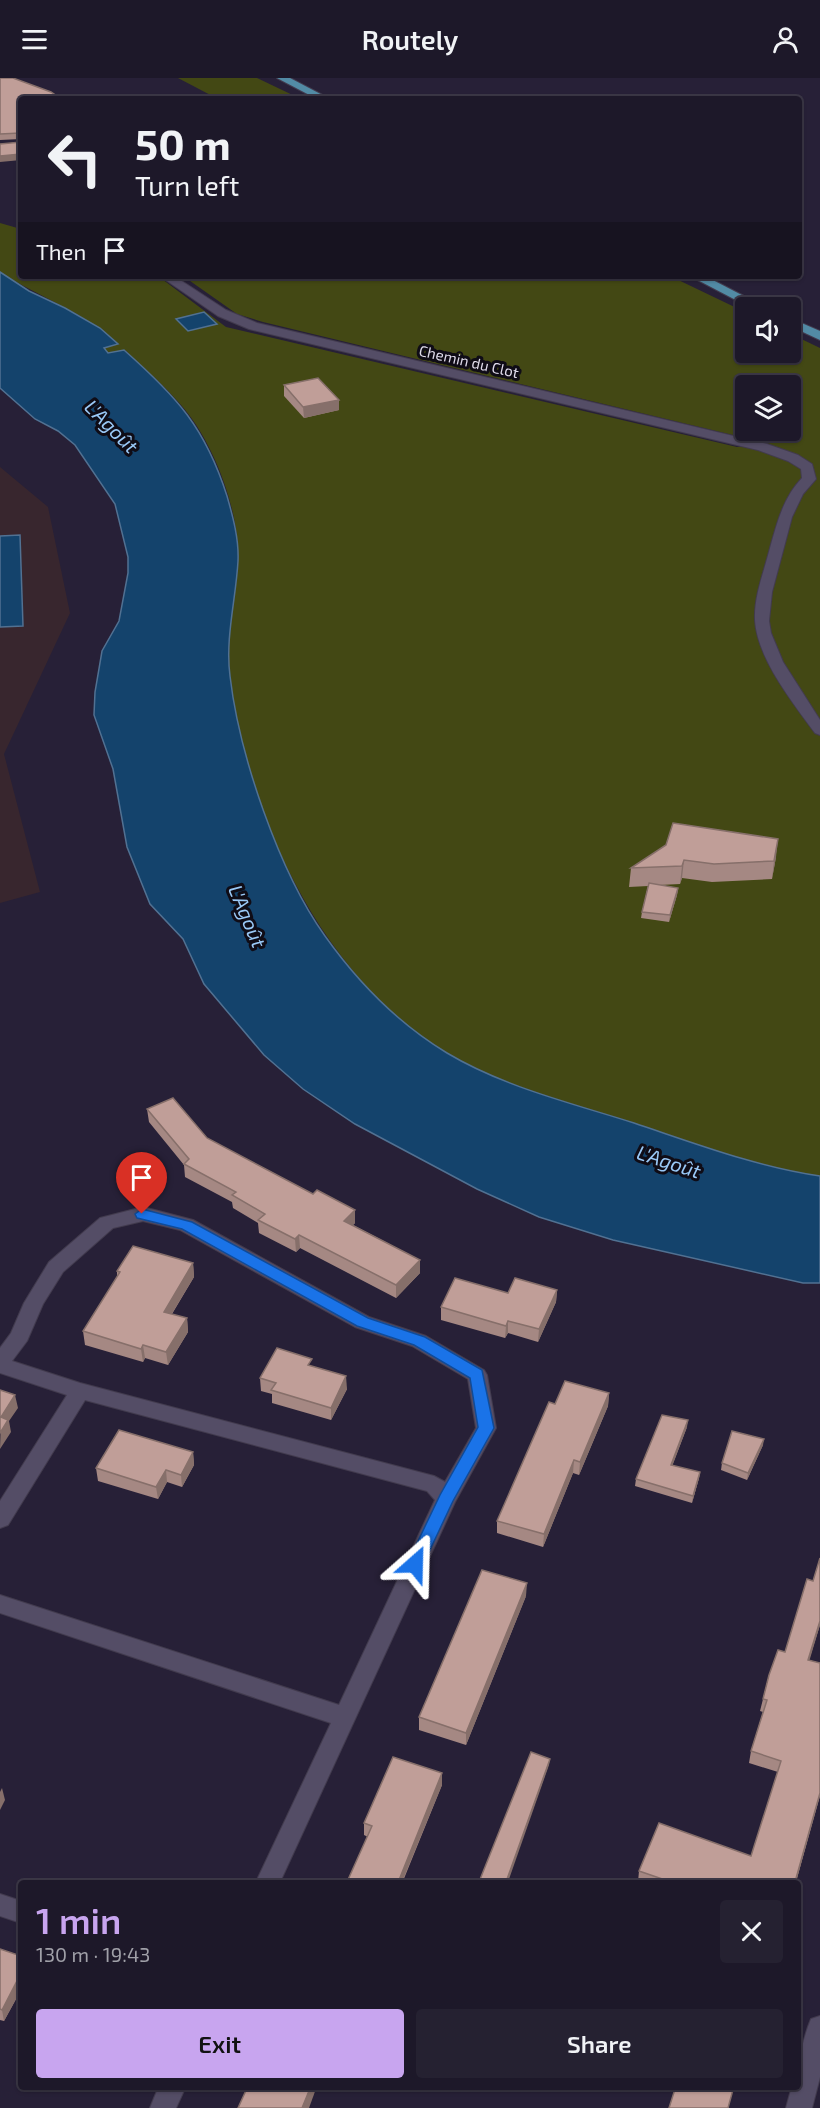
<!DOCTYPE html>
<meta charset="utf-8">
<style>
:root{--surface:#1d1829;--page:#252131;--text:#f1f3f6;--muted:#a0a0a8;--line:#3b3746;--accent:#c8a5ef}
body{margin:0;font-family:"Exo 2",sans-serif;background:var(--page);color:var(--text);height:100vh;display:flex;flex-direction:column;font-size:22px;white-space:nowrap}
*{box-sizing:border-box;margin:0}
p{font-size:20px;color:var(--muted)}
.icon{flex:none;width:33px;height:33px;fill:none;stroke:currentColor;stroke-width:2;stroke-linecap:round;stroke-linejoin:round}
.map{position:relative;flex:1;overflow:hidden}
.panel{position:absolute;left:18px;top:1802px;width:783px;height:210px;display:flex;flex-direction:column;background:var(--surface);border-radius:6px;box-shadow:0 2px 4px #0004,0 0 0 2px var(--line)}
.panel>*{flex:none}
.hud{position:absolute;left:18px;top:18px;width:784px;height:183px;border-radius:6px;box-shadow:0 2px 4px #0004,0 0 0 2px var(--line);background:#1d1829;color:var(--text);overflow:hidden}
.tools{position:absolute;left:735px;top:219px;display:grid;gap:12px}
.tools a{display:grid;place-items:center;width:66px;height:66px;border-radius:6px;background:var(--surface);box-shadow:0 2px 4px #0004,0 0 0 2px var(--line);font-size:30px}
.pin{position:absolute;display:grid;place-items:center;width:51px;height:51px;color:#fff;margin:-62px -26px;border-radius:50% 50% 50% 0;rotate:-45deg;box-shadow:0 0 6px #0007}
.pin .icon{rotate:45deg}
.me{position:absolute;width:66px;margin:-33px;rotate:25deg;stroke-linejoin:round;filter:drop-shadow(0 0 4px #0008)}
.turn{display:flex;align-items:center;gap:21px;height:126px;padding:0 18px;font-size:27px}
.turn .icon{width:78px;height:78px;stroke-width:2.5}
.turn b{display:block;font-size:42px;line-height:51px}
.then{display:flex;align-items:center;height:57px;padding:0 18px;background:#0003;gap:12px;font-size:22px}
.round{display:grid;place-items:center;flex:none;width:63px;height:63px;border-radius:6px;background:var(--page)}
.summary{display:flex;align-items:center;justify-content:space-between;height:102px;padding:0 18px}
h1{font-size:36px;font-weight:600;line-height:45px;color:var(--accent)}
.primary-button{display:flex;gap:12px;margin-top:auto;padding:12px 18px}
.primary-button a{flex:1;height:69px;border-radius:6px;background:var(--accent);color:#111;font-size:24px;font-weight:600;line-height:69px;text-align:center}
.primary-button a+a{background:var(--page);color:var(--text)}
header{display:flex;justify-content:space-between;align-items:center;height:78px;padding:0 18px;background:var(--surface);font-size:27px;font-weight:600}
.map>svg:first-child{display:block}
.industrial{fill:#38262e}
.green{fill:#434814;fill-rule:evenodd}
.water{fill:#14436c;stroke:#517192;stroke-width:1.5}
.lines{fill:none;stroke-linecap:round;stroke-linejoin:round}
.street-casing{stroke:#423b4e;stroke-width:2}
.primary-casing{stroke:#423b4e;stroke-width:2}
.street{fill:#544d66;fill-rule:evenodd}
.primary{fill:#528ba5;fill-rule:evenodd}
.wall{fill:#a58883}
.shaded-wall{fill:#866f6a}
.building{fill:#c09e98;stroke:#866f6a;stroke-width:1.5}
.route{fill:#1a73e8;stroke:#114b97;stroke-width:1.5}
.labels{text-anchor:middle;dominant-baseline:central;stroke-width:6;stroke-linejoin:round;paint-order:stroke}
.far-street-label{font-size:15px;fill:#dfdbea;stroke:#0f0c16}
.water-label{font-size:20px;font-style:italic;fill:#9ac9f7;stroke:#0f0c16}
</style>
<header><svg class="icon" aria-label="menu" viewBox="0 0 24 24"><path d="M4 6h16M4 12h16M4 18h16"/></svg>Routely<svg class="icon" aria-label="person" viewBox="0 0 24 24"><circle cx="12" cy="8" r="4"/><path d="M4 21q1-7 8-7t8 7"/></svg></header>
<div class="map">
<svg width="820" height="2030" viewBox="0 0 820 2030">
<rect width="100%" height="100%" fill="#272037"/>
<path class="industrial" d="M0,389L48,429L70,535L4,676L40,814L0,825Z"/>
<g class="green">
<path d="M178,0H257L301,21H218Z"/>
<path d="M0,145L21,151V198H158L226,249L737,369L770,366L263,244L237,236L183,198H670L745,234L746,274H790L791,256L820,270V1098C757,1089 694,1065 634,1045C571,1025 504,1009 447,975C322,900 247,738 230,598C225,560 236,522 238,483C240,434 214,364 181,327C164,307 143,290 125,272L108,275L103,270L118,266C83,233 40,220 0,194ZM746,308H790V352H746Z"/>
</g>
<g class="water">
<path d="M0,194L29,213L65,230L100,250L118,266L104,270L108,275L124,272C177,319 205,349 227,418C233,439 239,461 238,483C236,521 225,560 230,598C239,676 279,794 325,858C357,903 399,946 447,975C504,1009 571,1025 634,1045C694,1065 757,1089 820,1098V1205H803L613,1162L539,1139L477,1111L355,1046L303,1011L264,977L204,906L183,861L150,826L127,769L113,691L94,637L95,614L102,573L119,543L128,495V479L115,426L75,367L58,353L35,341L0,310Z"/>
<path d="M204,234L217,246L188,253L176,241Z"/>
<path d="M20,457L23,548L0,549V458Z"/>
</g>
<g class="lines">
<defs>
<g id="street">
<path d="M160,198H174L226,232L257,245L767,366L798,377L812,386L816,401L803,416L792,439L772,514L769,543L771,555L783,584L820,642V657L815,655C793,625 757,580 755,542C754,518 764,494 770,470C777,445 783,420 802,400L801,391L788,383L758,372L249,251L218,238Z"/>
<path d="M143,1129L193,1142L369,1239L426,1258L484,1292L487,1297L496,1350L455,1424L280,1804H256L331,1645L0,1535V1517L339,1627L435,1422L427,1413L85,1322L8,1447L0,1450V1423L67,1317L0,1295V1270L11,1255L24,1225L49,1184L100,1140ZM143,1143L180,1152L355,1249L412,1268L468,1301L476,1350L445,1404L434,1398L80,1305L12,1283L27,1263L43,1226L63,1194L113,1150Z"/>
<path d="M0,1816L21,1823V1845L0,1838Z"/>
<path d="M820,1938V1999L812,2030H786L792,2008H798C798,1985 802,1963 811,1941Z"/>
<path d="M159,2008H186L176,2030H150Z"/>
</g>
<g id="primary">
<path d="M277,0H290L330,21H317Z"/>
<path d="M690,198H705L767,230H751Z"/>
<path d="M790,240L820,253V262L790,248Z"/>
</g>
</defs>
<use href="#street" class="street-casing"/>
<use href="#primary" class="primary-casing"/>
<use href="#street" class="street"/>
<use href="#primary" class="primary"/>
</g>
<g class="wall">
<path d="M0,0L21,21V61L0,62Z"/>
<path d="M284,307L339,322V332L304,340L284,318Z"/>
<path d="M666,767L776,779L772,801L712,804L682,800L680,806L660,807L678,810L677,817L669,844L641,840L642,834L648,808L629,809L631,790Z"/>
<path d="M147,1031L207,1060L313,1116L355,1132V1145L353,1147L420,1182V1195L396,1220L300,1170L296,1174L259,1155L258,1145L233,1130L232,1124L185,1099L184,1087L149,1044Z"/>
<path d="M193,1185L194,1199L172,1236L187,1240L188,1254L168,1287L145,1280L143,1284L85,1267L83,1253L117,1199V1193Z"/>
<path d="M557,1212L556,1224L538,1264L508,1255L505,1260L441,1242V1229L508,1215Z"/>
<path d="M260,1300L347,1311L331,1342L272,1325V1316L261,1313Z"/>
<path d="M609,1315L608,1328L579,1397L573,1395L543,1469L497,1455V1443L555,1326Z"/>
<path d="M687,1349L672,1388L700,1394L699,1400L692,1425L635,1408L636,1401Z"/>
<path d="M763,1367L747,1402L721,1392L722,1385Z"/>
<path d="M193,1374L194,1387L182,1409L167,1404L158,1421L98,1403L96,1390Z"/>
<path d="M820,1480V1547L809,1582L820,1585V1718L796,1804H638L639,1793L751,1778L778,1694L749,1685L751,1673L763,1634L760,1633L763,1621L785,1574L813,1503Z"/>
<path d="M526,1518L466,1667L419,1652V1639Z"/>
<path d="M393,1679L442,1695V1707L403,1803L404,1804H347L368,1759L364,1757V1745Z"/>
<path d="M0,1871L21,1878V1912L4,1943L0,1942Z"/>
</g>
<g class="shaded-wall">
<path d="M21,76V82L0,84V78Z"/>
<path d="M339,322V332L304,340L303,329Z"/>
<path d="M778,761L776,779L772,801L774,783Z"/>
<path d="M684,782L682,800L680,806L682,788Z"/>
<path d="M678,810L677,817L669,844L670,837Z"/>
<path d="M355,1132V1145L344,1156V1143Z"/>
<path d="M299,1157L300,1170L296,1174L295,1161Z"/>
<path d="M420,1182V1195L396,1220V1207Z"/>
<path d="M193,1185L194,1199L165,1247L164,1234Z"/>
<path d="M557,1212L556,1224L538,1264L539,1251Z"/>
<path d="M187,1240L188,1254L168,1287L166,1274Z"/>
<path d="M508,1243V1255L505,1260L506,1248Z"/>
<path d="M143,1267L145,1280L143,1284L141,1271Z"/>
<path d="M346,1298L347,1311L331,1342V1330Z"/>
<path d="M609,1315L608,1328L579,1397L580,1384Z"/>
<path d="M15,1317L18,1330L9,1343L11,1354L0,1371L1,1339Z"/>
<path d="M688,1342L687,1349L670,1394L671,1387Z"/>
<path d="M764,1361L763,1367L747,1402L748,1395Z"/>
<path d="M193,1374L194,1387L182,1409L181,1397Z"/>
<path d="M574,1382L573,1395L543,1469L544,1456Z"/>
<path d="M166,1392L167,1404L158,1421L156,1409Z"/>
<path d="M700,1394L699,1400L692,1425L693,1418Z"/>
<path d="M527,1505L526,1518L466,1667V1655Z"/>
<path d="M820,1543V1547L806,1594L808,1582Z"/>
<path d="M550,1681L549,1687L508,1804H506Z"/>
<path d="M442,1695V1707L402,1804L399,1802Z"/>
<path d="M2,1710L5,1722L0,1732V1714Z"/>
<path d="M820,1715L796,1804H795Z"/>
<path d="M21,1895V1912L4,1943L2,1932Z"/>
<path d="M311,2008H317L309,2030H302Z"/>
</g>
<g class="building">
<path d="M0,0H13L51,14L61,21H21V57L20,55L0,56Z"/>
<path d="M21,64V76L0,78V66Z"/>
<path d="M318,300L339,322L303,329L284,307Z"/>
<path d="M673,745L778,761L774,783L714,786L684,782L682,788L631,790L666,767Z"/>
<path d="M649,805L678,810L670,837L642,834Z"/>
<path d="M173,1020L207,1060L313,1116L317,1112L355,1132L344,1143L420,1182L396,1207L299,1157L295,1161L258,1142L265,1136L232,1117L236,1114L184,1086L189,1081L147,1031Z"/>
<path d="M133,1168L193,1185L164,1234L187,1240L166,1274L143,1267L141,1271L83,1253L120,1194L117,1193Z"/>
<path d="M455,1200L508,1215L515,1200L557,1212L539,1251L508,1243L506,1248L441,1229Z"/>
<path d="M277,1270L312,1281L308,1287L346,1298L331,1330L271,1312L276,1305L260,1300Z"/>
<path d="M565,1303L609,1315L580,1384L574,1382L544,1456L497,1443L549,1324L555,1326Z"/>
<path d="M0,1312L15,1317L1,1339L8,1342L0,1355Z"/>
<path d="M662,1337L688,1342L671,1387L700,1394L693,1418L636,1401Z"/>
<path d="M119,1352L193,1374L181,1397L166,1392L156,1409L96,1390Z"/>
<path d="M732,1353L764,1361L748,1395L722,1385Z"/>
<path d="M820,1480V1543L808,1582L820,1585V1715L795,1804H671L639,1793L659,1745L751,1778L781,1683L751,1673L767,1622L763,1621L769,1597L778,1572L785,1574L807,1501L813,1503Z"/>
<path d="M482,1492L527,1505L466,1655L419,1639Z"/>
<path d="M531,1674L550,1681L506,1804H479Z"/>
<path d="M393,1679L442,1695L399,1802L404,1804H347L372,1748L364,1745Z"/>
<path d="M0,1871L21,1878V1895L2,1932L0,1931Z"/>
<path d="M248,2008H311L302,2030H238Z"/>
<path d="M676,2008H734L728,2030H669Z"/>
</g>
<path class="route" d="M142,1131L192,1144L368,1240L425,1259L482,1292L494,1350L453,1423L421,1491L415,1493L409,1491L407,1486L440,1417L478,1349L470,1300L414,1267L357,1248L182,1151L137,1140L135,1136Z"/>
<g class="labels">
<g class="far-street-label">
<text transform="translate(469 283) rotate(13)">Chemin du Clot</text>
</g>
<g class="water-label">
<text transform="translate(112 348) rotate(45)">L'Agoût</text>
<text transform="translate(248 838) rotate(67)">L'Agoût</text>
<text transform="translate(669 1083) rotate(18)">L'Agoût</text>
</g>
</g>
</svg>
<div class="tools">
<a><svg class="icon" aria-label="sound" viewBox="0 0 24 24"><path d="M4 9h4l5-4v14l-5-4H4zM17 9q2 3 0 6"/></svg></a>
<a><svg class="icon" aria-label="layers" viewBox="0 0 24 24"><path d="M12 4l9 5-9 5-9-5zM3 14l9 5 9-5"/></svg></a>
</div>
<div class="pin" style="left:142px;top:1136px;background:#d93025"><svg class="icon" aria-label="arrive" viewBox="0 0 24 24"><path d="M6 21V4h12l-3 4 3 4H6"/></svg></div>
<svg class="me" style="left:415px;top:1486px" viewBox="-20 -20 40 40"><path d="M0-17L14 15 0 8-14 15z" fill="#1a73e8" stroke="#fff" stroke-width="4"/></svg>
<div class="hud">
<div class="turn"><svg class="icon" aria-label="left" viewBox="0 0 24 24"><path d="M17 20v-9H6M10 6l-5 5 5 5"/></svg><div><b>50 m</b>Turn left</div></div>
<div class="then">Then<svg class="icon" aria-label="arrive" viewBox="0 0 24 24"><path d="M6 21V4h12l-3 4 3 4H6"/></svg></div>
</div>
<section class="panel">
<div class="summary"><div><h1>1 min</h1><p>130 m · 19:43</p></div><a class="round"><svg class="icon" aria-label="close" viewBox="0 0 24 24"><path d="M6 6l12 12M18 6L6 18"/></svg></a></div>
<div class="primary-button"><a>Exit</a><a>Share</a></div>
</section>
</div>
